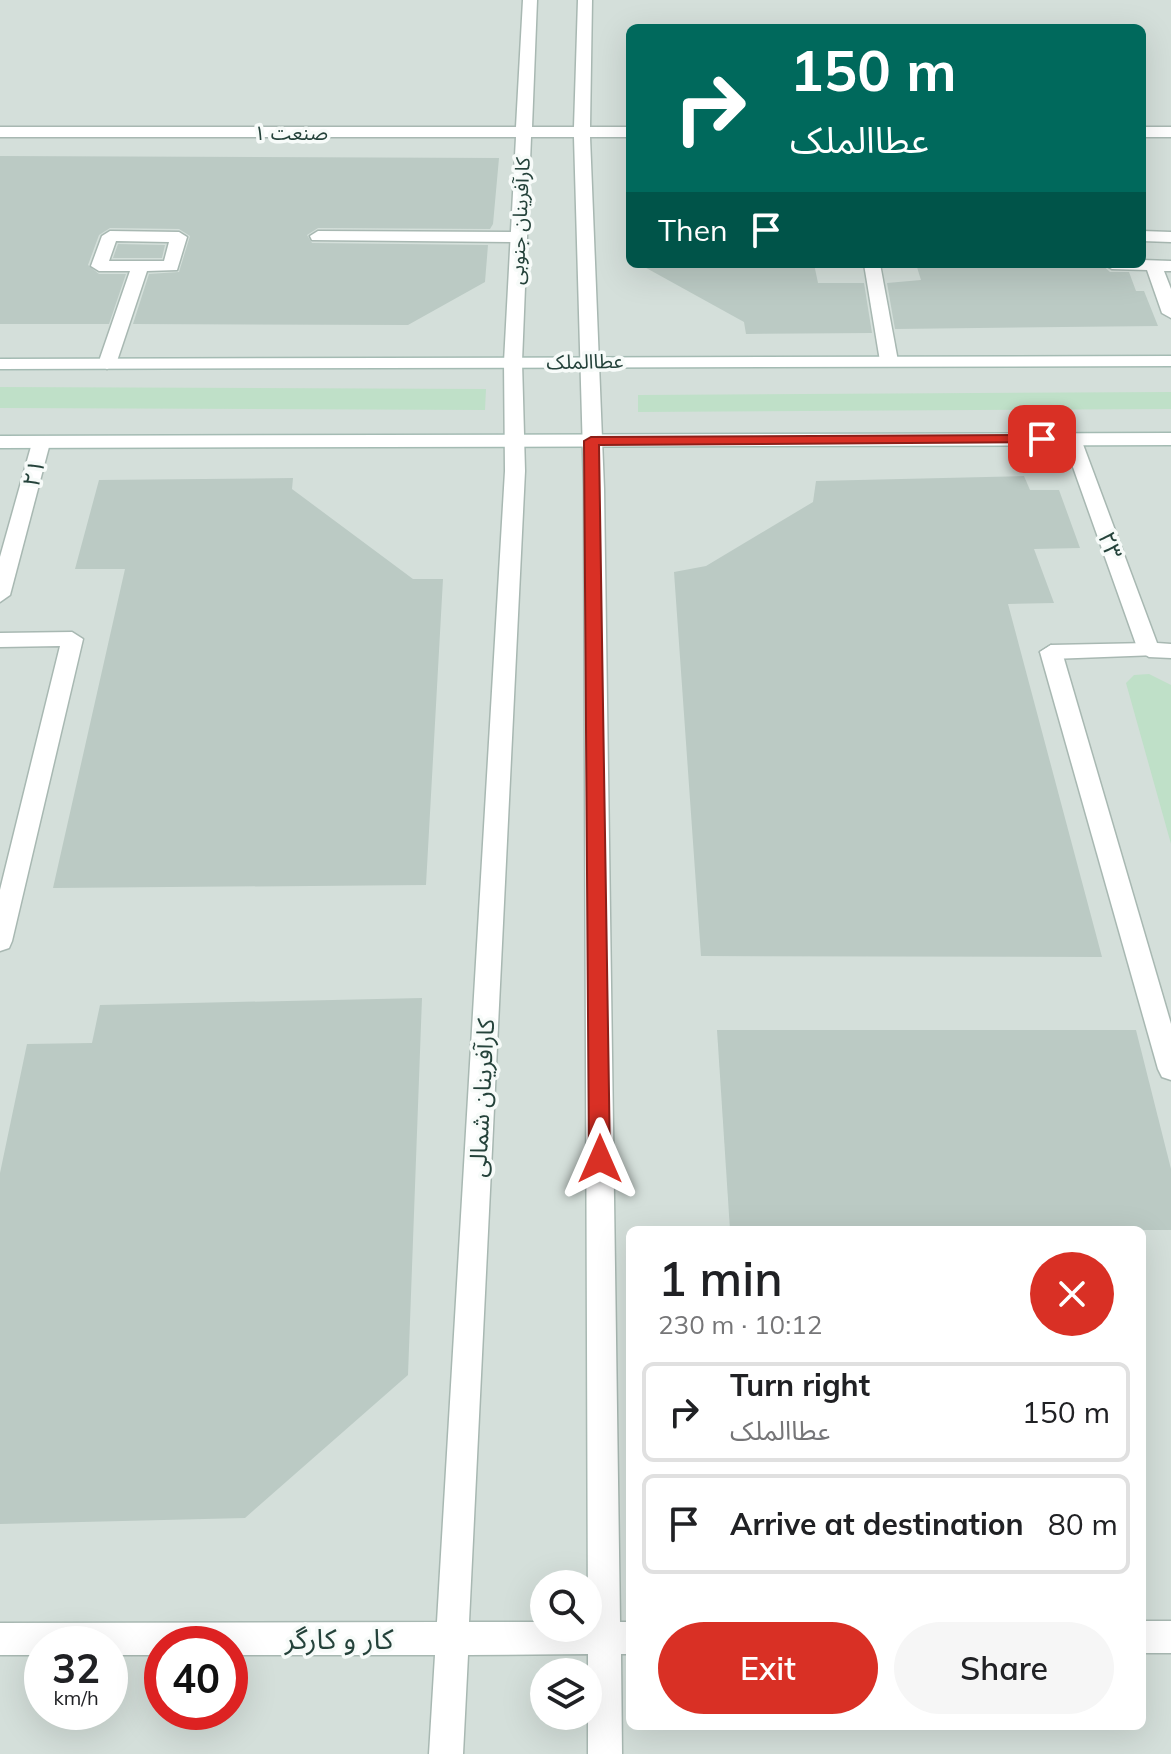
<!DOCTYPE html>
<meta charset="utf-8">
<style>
:root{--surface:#fff;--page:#f6f6f6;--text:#202124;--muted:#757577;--line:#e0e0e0;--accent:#d93025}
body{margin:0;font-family:Mulish,"Noto Sans Arabic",sans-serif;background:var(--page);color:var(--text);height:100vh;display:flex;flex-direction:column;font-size:30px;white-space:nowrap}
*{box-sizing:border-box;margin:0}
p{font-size:26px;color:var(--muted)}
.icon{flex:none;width:44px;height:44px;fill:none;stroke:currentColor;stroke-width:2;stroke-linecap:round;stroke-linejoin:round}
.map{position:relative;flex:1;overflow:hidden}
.sheet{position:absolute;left:626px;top:1226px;width:520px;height:504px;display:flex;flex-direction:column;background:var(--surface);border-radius:12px;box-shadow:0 8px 32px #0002}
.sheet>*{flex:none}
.hud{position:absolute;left:626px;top:24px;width:520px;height:244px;border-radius:12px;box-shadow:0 8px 32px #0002;background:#00695c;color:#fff;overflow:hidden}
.controls{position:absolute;left:530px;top:1570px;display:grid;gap:16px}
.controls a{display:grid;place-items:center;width:72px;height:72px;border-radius:50%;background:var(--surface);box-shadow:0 8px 32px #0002;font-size:40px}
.speed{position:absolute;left:24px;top:1626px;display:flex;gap:16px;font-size:40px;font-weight:700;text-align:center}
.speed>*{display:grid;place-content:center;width:104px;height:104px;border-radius:50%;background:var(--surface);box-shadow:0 8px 32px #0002;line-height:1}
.speed small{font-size:20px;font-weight:400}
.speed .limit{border:12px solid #d22;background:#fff;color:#111}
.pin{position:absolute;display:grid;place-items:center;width:68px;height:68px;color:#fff;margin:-34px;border-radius:16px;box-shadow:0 4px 12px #0006}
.me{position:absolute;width:88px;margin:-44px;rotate:0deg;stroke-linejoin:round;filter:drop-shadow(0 0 6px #0008)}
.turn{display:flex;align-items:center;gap:28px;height:168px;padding:0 32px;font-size:36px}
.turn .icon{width:104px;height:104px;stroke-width:2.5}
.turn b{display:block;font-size:56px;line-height:68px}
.then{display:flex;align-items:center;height:76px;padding:0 32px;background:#0003;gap:16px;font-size:30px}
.round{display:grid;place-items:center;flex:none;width:84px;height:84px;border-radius:42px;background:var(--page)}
.head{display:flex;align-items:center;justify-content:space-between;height:136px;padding:0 32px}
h1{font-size:48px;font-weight:600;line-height:60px}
.primary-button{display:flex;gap:16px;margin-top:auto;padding:16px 32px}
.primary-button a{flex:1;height:92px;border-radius:48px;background:var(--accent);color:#fff;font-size:32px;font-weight:600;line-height:92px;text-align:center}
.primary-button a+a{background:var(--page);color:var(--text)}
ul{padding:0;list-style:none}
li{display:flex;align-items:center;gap:24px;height:100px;margin:0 16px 12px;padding:0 16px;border:4px solid var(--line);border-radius:12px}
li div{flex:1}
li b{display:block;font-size:30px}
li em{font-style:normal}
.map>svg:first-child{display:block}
.built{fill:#d4dfda;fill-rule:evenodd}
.green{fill:#bfe0c8}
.building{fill:#bbcac4}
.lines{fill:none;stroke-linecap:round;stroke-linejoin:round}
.service-casing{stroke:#a8b8b2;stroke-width:3}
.minor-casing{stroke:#a8b8b2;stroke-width:3}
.tertiary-casing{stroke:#a8b8b2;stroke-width:3}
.secondary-casing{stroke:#a4bbb3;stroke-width:3}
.service{fill:#fff;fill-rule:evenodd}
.minor{fill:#fff;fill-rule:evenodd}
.tertiary{fill:#fff;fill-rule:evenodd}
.secondary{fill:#fff;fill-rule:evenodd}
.route{fill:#d93025;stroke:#8d1f18;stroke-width:2}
.labels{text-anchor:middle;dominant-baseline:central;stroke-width:7;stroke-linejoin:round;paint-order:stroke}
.far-street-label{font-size:20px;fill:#24423a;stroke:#f7fbf9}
.street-label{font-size:24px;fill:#24423a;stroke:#f7fbf9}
.near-street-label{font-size:28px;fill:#24423a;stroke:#f7fbf9}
</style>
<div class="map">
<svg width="1171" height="1754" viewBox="0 0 1171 1754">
<rect width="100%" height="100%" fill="#e6efeb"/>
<path class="built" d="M0,0H1171V1754H0ZM630,28H1142V264H630ZM630,1230H1142V1726H630ZM544,1584H588V1628H544ZM42,1644H110V1712H42ZM162,1644H230V1712H162ZM544,1672H588V1716H544Z"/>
<g class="green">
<path d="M0,387L486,389L485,410L0,408Z"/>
<path d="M1171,392V409L638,412V395Z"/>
<path d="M1149,674L1171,685V844L1126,683L1134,675Z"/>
</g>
<g class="building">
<path d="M0,156L499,158L493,224L490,229L318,228L307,235L312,243L488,245L485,282L408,325L133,324L149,274L179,272L190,236L179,229L110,228L99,235L88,265L99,274H126L109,324H0Z"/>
<path d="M118,244L165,245L162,258H113Z"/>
<path d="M639,264H814L818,283H864L872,333L746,334L744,322Z"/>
<path d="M916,264H1101L1110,272H1129L1136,291H1144L1158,326L895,329L887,283L921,280Z"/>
<path d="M1024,476L1030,490H1059L1080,548L1034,549L1054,603L1008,604L1102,957L701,956L674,572L706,566L813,502L816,481Z"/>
<path d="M293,478L292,489L413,579H443L426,885L53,888L125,569H75L99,480Z"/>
<path d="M422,998L408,1375L245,1518L0,1524V1173L27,1044L92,1043L100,1005Z"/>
<path d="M717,1030H1136L1171,1169V1230H730Z"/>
</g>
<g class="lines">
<defs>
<g id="service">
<path d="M110,231L179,232L187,237L177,270L147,271L116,364L107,369L98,364L130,271H99L91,266L102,236ZM116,241L169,242L164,261H109Z"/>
<path d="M318,231L518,232L526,237L518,242L312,240L310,236Z"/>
<path d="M1142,231L1171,232V242L1142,241Z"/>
<path d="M1142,260L1171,261V271H1164L1171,289V318L1162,313L1147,270L1112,269L1104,264H1142Z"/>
<path d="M864,264H880L898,361L895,365L889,366L880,361Z"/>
<path d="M1072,433L1081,439L1157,643L1171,644V658L1149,657L1138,650L1063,439Z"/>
<path d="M41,437L50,443L10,595L0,602V557L32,443Z"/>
<path d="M72,632L83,639L12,941L9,948L0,951V890L60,646L0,647V633Z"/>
<path d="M1051,645L1062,652L1171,1024V1080L1162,1077L1158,1069L1040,652Z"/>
</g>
<path id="minor" d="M1149,643L1160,650L1157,655L1051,659L1040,652L1051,645Z"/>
<g id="tertiary">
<path d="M523,0H537L532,127H574L578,0H592L590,127H630V137H590L604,489L620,1622H630V1654H621L622,1754H588V1654L468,1655L463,1754H429L435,1655H230V1644H162V1655H110V1644H42V1655H0V1623L437,1622L505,471L504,362L516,137H0V127H516ZM531,137H574L584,489L588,1628H544V1622H469L525,471L522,362Z"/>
<rect x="1142" y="127" width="29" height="10"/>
<rect x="1142" y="1621" width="29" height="32"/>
</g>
<g id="secondary">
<path d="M1171,356V366L0,369V359Z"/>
<path d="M1171,433V445L0,448V436Z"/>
</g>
</defs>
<use href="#service" class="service-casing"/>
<use href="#minor" class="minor-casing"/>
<use href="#tertiary" class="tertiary-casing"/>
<use href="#secondary" class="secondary-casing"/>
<use href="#service" class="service"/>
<use href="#minor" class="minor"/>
<use href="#tertiary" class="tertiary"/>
<use href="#secondary" class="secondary"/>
</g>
<path class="route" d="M1042,435L1047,436V442L599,445L610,1159L607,1166H592L589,1159L584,441L591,437Z"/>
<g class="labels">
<g class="far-street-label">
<text x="291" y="132">صنعت ۱</text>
<text transform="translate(519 221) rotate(-87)">کارآفرینان جنوبی</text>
<text transform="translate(585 361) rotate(-1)">عطاالملک</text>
</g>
<g class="street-label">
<text transform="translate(33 473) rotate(-75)">۲۱</text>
<text transform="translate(1111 545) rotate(70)">۲۳</text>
<text transform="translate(481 1098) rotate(-87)">کارآفرینان شمالی</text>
</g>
<g class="near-street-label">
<text x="339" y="1638">کار و کارگر</text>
</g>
</g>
</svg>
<div class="controls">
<a><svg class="icon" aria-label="search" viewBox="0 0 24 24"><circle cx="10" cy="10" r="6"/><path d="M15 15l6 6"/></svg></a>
<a><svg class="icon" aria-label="layers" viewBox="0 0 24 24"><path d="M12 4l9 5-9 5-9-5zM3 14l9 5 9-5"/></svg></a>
</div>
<div class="speed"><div>32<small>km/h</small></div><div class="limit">40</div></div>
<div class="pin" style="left:1042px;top:439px;background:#d93025"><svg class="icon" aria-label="arrive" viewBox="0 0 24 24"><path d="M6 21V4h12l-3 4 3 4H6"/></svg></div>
<svg class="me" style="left:600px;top:1159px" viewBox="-20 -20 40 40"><path d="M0-17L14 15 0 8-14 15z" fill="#d93025" stroke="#fff" stroke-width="4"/></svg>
<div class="hud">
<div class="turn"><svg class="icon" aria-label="right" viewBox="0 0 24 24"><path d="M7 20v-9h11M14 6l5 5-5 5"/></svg><div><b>150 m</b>عطاالملک</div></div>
<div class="then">Then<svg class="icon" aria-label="arrive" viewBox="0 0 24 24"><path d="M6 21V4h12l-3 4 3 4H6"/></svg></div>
</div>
<section class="sheet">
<div class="head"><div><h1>1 min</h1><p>230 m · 10:12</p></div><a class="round" style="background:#d93025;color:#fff"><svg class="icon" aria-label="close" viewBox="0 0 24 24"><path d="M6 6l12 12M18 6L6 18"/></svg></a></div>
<ul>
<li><svg class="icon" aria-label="right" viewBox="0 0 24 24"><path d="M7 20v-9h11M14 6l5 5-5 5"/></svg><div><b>Turn right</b><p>عطاالملک</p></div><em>150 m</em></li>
<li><svg class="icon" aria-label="arrive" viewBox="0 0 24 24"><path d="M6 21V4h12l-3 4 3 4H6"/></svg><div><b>Arrive at destination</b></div><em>80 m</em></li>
</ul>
<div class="primary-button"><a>Exit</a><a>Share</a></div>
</section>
</div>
